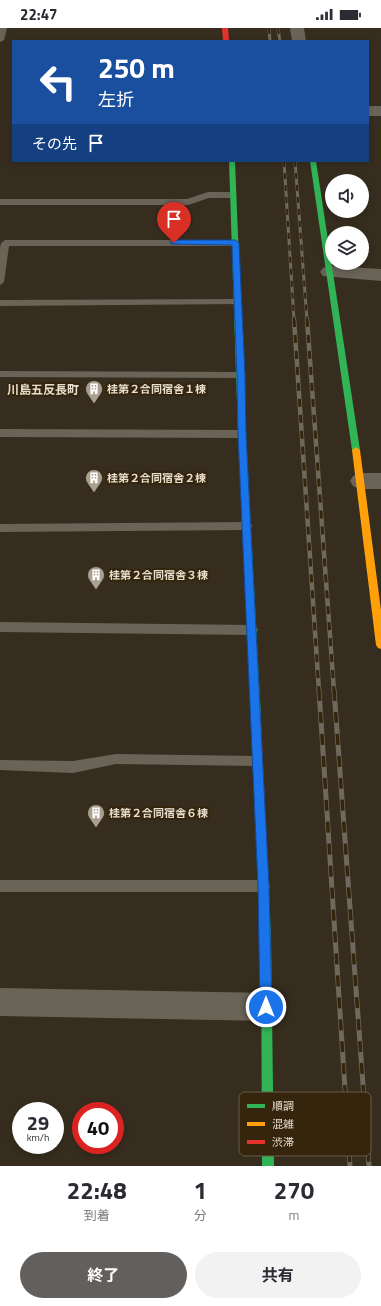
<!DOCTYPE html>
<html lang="ja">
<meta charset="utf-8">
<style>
:root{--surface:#fff;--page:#f2f2f3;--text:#2b2b33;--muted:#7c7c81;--accent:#635f5d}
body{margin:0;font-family:"Titillium Web","Noto Sans JP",sans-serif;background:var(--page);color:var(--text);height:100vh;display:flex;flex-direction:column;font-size:15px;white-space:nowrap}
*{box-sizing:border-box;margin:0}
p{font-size:13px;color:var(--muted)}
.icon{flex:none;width:22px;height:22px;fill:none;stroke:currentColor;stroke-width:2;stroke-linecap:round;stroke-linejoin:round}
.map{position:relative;height:1138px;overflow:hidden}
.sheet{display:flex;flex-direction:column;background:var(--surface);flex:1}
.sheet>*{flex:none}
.top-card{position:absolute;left:12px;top:12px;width:357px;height:122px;border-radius:0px;box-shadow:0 2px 6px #0003;background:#1a4fa0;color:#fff;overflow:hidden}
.fabs{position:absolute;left:325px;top:146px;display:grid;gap:8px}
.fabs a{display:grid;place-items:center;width:44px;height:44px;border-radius:50%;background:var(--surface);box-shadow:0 2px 6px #0003;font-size:20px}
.speed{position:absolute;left:12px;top:1074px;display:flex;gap:8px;font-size:20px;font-weight:700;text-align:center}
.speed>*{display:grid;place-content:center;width:52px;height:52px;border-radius:50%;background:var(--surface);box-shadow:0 2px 6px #0003;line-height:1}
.speed small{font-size:10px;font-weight:400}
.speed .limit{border:6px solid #d22;background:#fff;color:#111}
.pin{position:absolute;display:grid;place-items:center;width:34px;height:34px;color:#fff;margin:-41px -17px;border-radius:50% 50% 50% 0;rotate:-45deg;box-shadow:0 0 4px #0007}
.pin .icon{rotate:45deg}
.me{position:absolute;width:44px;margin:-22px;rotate:0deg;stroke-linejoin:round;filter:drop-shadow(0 0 3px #0008)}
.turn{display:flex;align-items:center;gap:14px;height:84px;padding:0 20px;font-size:18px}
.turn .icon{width:52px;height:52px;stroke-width:2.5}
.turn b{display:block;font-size:28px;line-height:34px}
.then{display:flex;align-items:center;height:38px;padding:0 20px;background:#0003;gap:8px;font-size:15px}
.eta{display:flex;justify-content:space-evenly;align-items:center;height:68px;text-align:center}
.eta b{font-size:24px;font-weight:700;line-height:28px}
.cta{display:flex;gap:8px;margin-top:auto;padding:8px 20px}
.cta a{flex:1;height:46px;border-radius:24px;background:var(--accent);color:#fff;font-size:16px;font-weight:700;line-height:46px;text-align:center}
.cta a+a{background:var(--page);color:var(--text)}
.status{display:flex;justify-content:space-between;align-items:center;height:28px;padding:0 20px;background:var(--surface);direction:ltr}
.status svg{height:11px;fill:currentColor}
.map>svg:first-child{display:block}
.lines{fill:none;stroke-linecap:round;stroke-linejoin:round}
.lane{fill:#6a6358;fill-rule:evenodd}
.street{fill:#6a6358;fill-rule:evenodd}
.fast{fill:#30b455;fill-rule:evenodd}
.slow{fill:#ff9f0a;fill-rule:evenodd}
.jam{fill:#e5322d;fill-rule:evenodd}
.rail-far2-casing{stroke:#6f685e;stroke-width:3}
.rail-far1-casing{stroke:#6f685e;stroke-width:4.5}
.rail-casing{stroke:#6f685e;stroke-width:5}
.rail-far2{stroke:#34250c;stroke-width:2;stroke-dasharray:6;stroke-linecap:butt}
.rail-far1{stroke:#34250c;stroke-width:3;stroke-dasharray:8;stroke-linecap:butt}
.rail{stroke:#34250c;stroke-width:3.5;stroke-dasharray:11;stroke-linecap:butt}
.route{fill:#1a73e8;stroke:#114b97}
.labels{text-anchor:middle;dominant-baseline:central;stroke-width:4;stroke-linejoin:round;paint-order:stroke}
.poi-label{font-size:11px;font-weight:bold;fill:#e6ddce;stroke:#34250c;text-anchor:start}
.neighbourhood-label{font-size:12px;font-weight:bold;fill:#e6ddce;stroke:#34250c}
.key{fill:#34250c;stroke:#695c46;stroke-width:1}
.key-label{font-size:11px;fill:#e6ddce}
</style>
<div class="status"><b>22:47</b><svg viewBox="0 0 49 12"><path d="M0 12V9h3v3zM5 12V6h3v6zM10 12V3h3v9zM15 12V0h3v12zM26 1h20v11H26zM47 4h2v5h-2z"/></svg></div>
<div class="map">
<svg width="381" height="1138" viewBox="0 0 381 1138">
<rect width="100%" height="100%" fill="#362d1f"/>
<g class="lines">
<g class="lane">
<path d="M0,0H7L4,12L0,14Z"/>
<path d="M208,164H233L237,167L233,170H209L188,177H0V171H187Z"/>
<path d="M5,212H235L239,215L235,218H9L4,254L0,257V220L1,215Z"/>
<path d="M237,271L241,274L240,276L0,278V272Z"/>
<path d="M0,343L241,344L246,347L241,350L0,349Z"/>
<path d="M0,401L242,402L245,403L247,406L245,409L242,410L0,409Z"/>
<path d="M247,494L251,495L252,498L251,501L247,502L0,504V496Z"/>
<path d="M0,594L252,597L256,599L258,602L256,605L252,607L0,604Z"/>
<path d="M116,726L257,728L261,729L263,733L261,737L257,738L116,736L73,745L0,742V732L73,733Z"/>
<path d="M0,852H264L269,854L270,858L269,862L264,864H0Z"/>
</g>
<g class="street">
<path d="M290,0H304L306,13H292Z"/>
<rect x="368" y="78" width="13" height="10"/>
<path d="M329,238L381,241V253L323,248L320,244L323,240Z"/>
<path d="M360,445H381V461H360L353,458L350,453L353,448Z"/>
<path d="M0,960L266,965L276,969L280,979L276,989L266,993L0,988Z"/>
</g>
<g class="fast">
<path d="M229,133H235L246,406L261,689L259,692L256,693L253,692L251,689L238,406Z"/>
<path d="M310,133H316L360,422L356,425L352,422Z"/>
<path d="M264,864L268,865L269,869L271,906L274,1138H262L261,906L259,869L260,865Z"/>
</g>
<path class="slow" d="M356,419L360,422L381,582V621L378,620L376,617L352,422Z"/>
<g class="jam">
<path d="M222,0H228L229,13H223Z"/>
<path d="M256,685L259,686L261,689L269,869L268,873L264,874L260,873L259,869L251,689L253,686Z"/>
</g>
<defs>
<g id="rail-far2">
<path d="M269,0L270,13"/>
<path d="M278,0L280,13"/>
<path d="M284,133L294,292"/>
<path d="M295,133L307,292"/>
</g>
<g id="rail-far1">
<path d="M294,291L319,663"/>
<path d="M307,291L334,663"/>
</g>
<g id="rail">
<path d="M319,662L350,1138"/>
<path d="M334,662L369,1138"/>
</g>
</defs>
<use href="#rail-far2" class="rail-far2-casing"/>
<use href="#rail-far1" class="rail-far1-casing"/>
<use href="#rail" class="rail-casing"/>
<use href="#rail-far2" class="rail-far2"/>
<use href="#rail-far1" class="rail-far1"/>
<use href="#rail" class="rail"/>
</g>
<path class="route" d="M174,212H235L239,215L245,348L246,406L269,858L272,979L270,983L266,985L262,983L260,979L258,858L238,406L237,348L232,217L171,216L170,215Z"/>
<defs>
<symbol id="building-pin" viewBox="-11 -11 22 30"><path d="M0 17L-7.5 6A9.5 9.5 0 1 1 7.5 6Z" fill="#a89f91" stroke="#34250c"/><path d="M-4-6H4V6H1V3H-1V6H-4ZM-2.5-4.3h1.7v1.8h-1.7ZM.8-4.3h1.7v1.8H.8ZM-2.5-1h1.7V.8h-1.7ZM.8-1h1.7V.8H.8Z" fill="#fff"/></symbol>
</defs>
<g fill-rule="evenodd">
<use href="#building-pin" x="84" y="351" width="20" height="27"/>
<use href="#building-pin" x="84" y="440" width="20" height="27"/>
<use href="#building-pin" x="86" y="537" width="20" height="27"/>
<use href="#building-pin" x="86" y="775" width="20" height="27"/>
</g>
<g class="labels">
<g class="poi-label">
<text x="107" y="361">桂第２合同宿舎１棟</text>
<text x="107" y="450">桂第２合同宿舎２棟</text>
<text x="109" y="547">桂第２合同宿舎３棟</text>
<text x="109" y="785">桂第２合同宿舎６棟</text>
</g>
<g class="neighbourhood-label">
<text x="43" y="361">川島五反長町</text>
</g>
</g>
<rect x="239" y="1064" width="132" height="64" rx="6" class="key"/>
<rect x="247" y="1076" width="18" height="4" fill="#30b455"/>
<rect x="247" y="1094" width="18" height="4" fill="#ff9f0a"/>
<rect x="247" y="1112" width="18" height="4" fill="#e5322d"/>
<g class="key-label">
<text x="272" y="1082">順調</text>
<text x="272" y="1100">混雑</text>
<text x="272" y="1118">渋滞</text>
</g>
</svg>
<div class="fabs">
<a><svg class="icon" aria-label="sound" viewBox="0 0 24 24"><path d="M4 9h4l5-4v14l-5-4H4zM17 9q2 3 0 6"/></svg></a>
<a><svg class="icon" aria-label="layers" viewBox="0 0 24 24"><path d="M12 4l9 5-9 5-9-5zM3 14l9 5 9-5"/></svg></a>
</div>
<div class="speed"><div>29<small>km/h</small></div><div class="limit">40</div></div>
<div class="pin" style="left:174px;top:215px;background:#d93025"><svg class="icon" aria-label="arrive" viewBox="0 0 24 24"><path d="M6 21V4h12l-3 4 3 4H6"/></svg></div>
<svg class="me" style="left:266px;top:979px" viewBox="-20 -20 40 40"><circle r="17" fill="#1a73e8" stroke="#fff" stroke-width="3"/><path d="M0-11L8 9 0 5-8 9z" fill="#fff"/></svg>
<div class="top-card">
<div class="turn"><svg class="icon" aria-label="left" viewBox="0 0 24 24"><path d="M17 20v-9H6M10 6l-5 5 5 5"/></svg><div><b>250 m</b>左折</div></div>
<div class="then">その先<svg class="icon" aria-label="arrive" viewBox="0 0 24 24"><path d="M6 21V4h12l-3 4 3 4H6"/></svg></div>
</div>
</div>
<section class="sheet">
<div class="eta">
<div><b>22:48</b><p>到着</p></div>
<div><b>1</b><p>分</p></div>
<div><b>270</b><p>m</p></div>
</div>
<div class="cta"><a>終了</a><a>共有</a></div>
</section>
